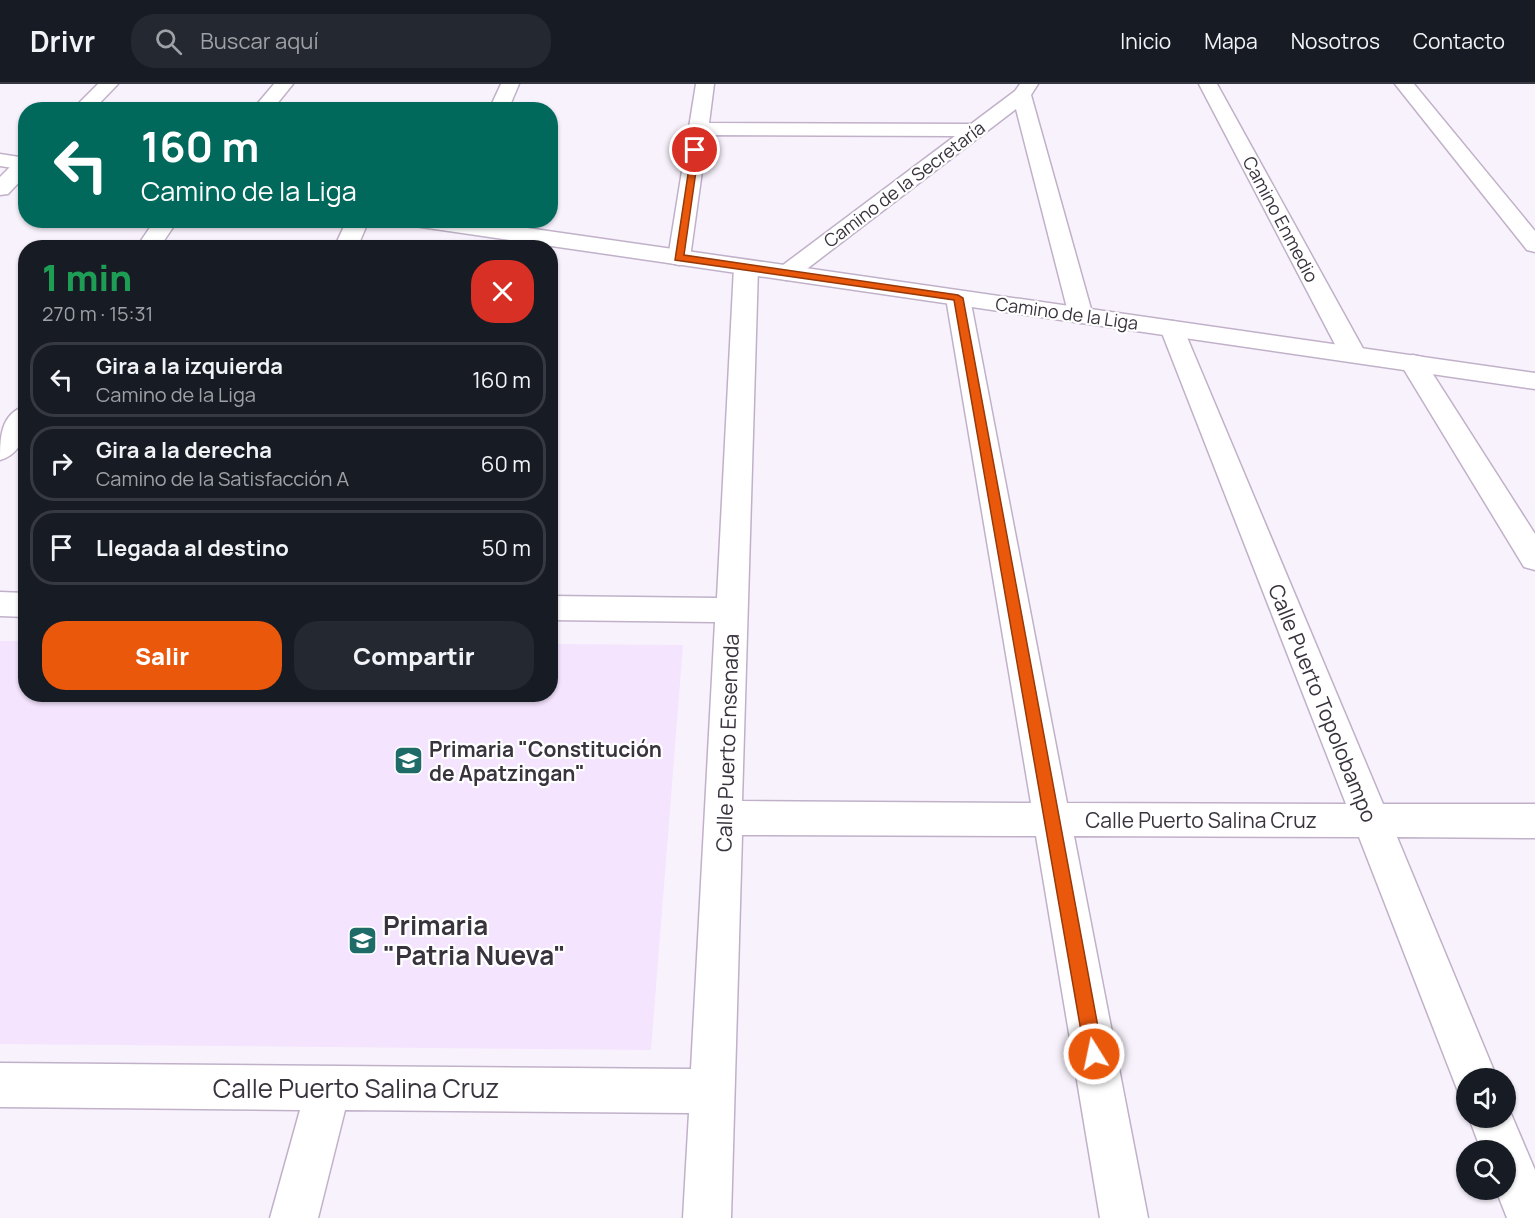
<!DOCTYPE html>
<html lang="es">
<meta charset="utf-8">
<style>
:root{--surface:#171b24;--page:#242831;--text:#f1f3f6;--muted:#9ea1a6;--line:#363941;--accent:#ea580c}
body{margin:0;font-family:Manrope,sans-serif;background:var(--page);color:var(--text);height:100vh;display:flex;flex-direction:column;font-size:22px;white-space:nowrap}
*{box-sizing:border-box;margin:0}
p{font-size:20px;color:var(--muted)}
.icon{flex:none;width:33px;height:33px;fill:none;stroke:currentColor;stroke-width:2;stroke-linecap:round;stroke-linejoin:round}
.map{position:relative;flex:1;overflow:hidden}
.details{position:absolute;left:18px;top:156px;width:540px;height:462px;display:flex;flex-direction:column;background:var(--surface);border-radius:24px;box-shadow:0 2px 4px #0004}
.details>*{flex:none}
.hud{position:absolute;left:18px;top:18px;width:540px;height:126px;border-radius:24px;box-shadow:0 2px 4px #0004;background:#00695c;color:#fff;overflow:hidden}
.controls{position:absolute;left:1456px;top:984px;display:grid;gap:12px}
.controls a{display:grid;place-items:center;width:60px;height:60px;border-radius:50%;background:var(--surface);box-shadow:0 2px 4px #0004;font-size:30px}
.pin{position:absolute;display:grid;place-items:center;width:51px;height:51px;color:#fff;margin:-26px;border:3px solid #fff;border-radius:50%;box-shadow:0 2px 6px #0007}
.me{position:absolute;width:66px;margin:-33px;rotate:350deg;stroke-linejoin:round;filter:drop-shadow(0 0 4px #0008)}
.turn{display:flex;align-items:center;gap:21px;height:126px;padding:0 24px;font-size:27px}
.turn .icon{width:78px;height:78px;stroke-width:2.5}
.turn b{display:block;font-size:42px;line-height:51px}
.round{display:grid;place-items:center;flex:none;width:63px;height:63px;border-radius:24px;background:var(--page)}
.summary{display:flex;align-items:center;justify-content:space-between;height:102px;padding:0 24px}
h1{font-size:36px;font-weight:800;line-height:45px;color:#1e9e55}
.action{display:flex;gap:12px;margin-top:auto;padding:12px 24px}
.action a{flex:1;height:69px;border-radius:24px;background:var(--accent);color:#fff;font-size:24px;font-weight:800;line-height:69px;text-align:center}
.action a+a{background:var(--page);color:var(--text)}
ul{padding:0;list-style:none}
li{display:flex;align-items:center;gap:18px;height:75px;margin:0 12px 9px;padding:0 12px;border:3px solid var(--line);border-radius:24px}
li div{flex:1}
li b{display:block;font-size:22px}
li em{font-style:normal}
header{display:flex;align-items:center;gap:36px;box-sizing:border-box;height:84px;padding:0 30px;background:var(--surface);border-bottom:2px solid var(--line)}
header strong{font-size:28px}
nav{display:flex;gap:33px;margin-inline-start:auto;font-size:21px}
.search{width:420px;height:54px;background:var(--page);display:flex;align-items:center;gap:15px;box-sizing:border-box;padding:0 21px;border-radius:24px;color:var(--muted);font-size:22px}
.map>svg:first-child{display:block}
.built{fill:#f4e4fe}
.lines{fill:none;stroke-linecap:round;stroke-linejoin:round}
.street-casing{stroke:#c0b1c9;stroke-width:3}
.secondary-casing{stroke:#c0b1c9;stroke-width:3}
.street{fill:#fff;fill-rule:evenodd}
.secondary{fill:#fff;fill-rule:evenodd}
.route{fill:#ea580c;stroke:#983908;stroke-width:1.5}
.labels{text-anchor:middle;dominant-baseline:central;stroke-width:4.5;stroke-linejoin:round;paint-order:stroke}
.far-street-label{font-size:18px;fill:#39333d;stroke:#fff}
.street-label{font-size:21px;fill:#39333d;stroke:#fff}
.poi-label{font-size:21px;font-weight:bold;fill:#39333d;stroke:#fff;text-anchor:start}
.near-poi-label{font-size:26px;font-weight:bold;fill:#39333d;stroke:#fff;text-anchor:start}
.near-street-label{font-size:26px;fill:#39333d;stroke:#fff}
</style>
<header>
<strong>Drivr</strong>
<div class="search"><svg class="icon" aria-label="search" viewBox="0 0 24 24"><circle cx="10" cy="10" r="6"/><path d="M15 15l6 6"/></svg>Buscar aquí</div>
<nav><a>Inicio</a><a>Mapa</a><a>Nosotros</a><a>Contacto</a></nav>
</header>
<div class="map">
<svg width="1535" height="1134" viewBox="0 0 1535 1134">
<rect width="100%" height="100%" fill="#f8f2fc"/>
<path class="built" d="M0,557H25L26,610H550L551,560L683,561L651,966L0,960Z"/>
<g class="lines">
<defs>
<g id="street">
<path d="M98,0H118L93,26H72Z"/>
<path d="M274,0H293L272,26H252Z"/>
<path d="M501,0H519L508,26H489Z"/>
<path d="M696,0H714L709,39L971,40L1015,7L1020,0H1038L1031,11L1093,232L1090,237L1081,239L1072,237L1069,232L1016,25L795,194L787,196L779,194L775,189L779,184L955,52L707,51L690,174L687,179L679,181L671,179L668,174Z"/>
<path d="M1199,0H1217L1366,270L1362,275L1353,278L1344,275L1340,270Z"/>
<path d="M26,72V91L8,110L0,111V93L19,74Z"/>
<path d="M155,136H178L159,164H136Z"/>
<path d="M347,136H369L357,164H334Z"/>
<path d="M746,176L754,178L758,183L742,717L1031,719L946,214L950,209L958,207L966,209L970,214L1067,719L1346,720L1160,244L1163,239L1172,237L1181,239L1383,720H1535V754L1397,753L1497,994H1467V1013L1459,1010L1359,753L1074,752L1148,1134H1100L1036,752L742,751L731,1134H683L689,1029L345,1026L318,1134H270L300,1026L0,1023V979L691,985L715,538L550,536V512L717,514L734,183L738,178Z"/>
<path d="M1413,271L1422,273L1535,450V486L1524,483L1400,279L1404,273Z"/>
<path d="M26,322C26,344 25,369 0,376C0,355 0,329 26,322Z"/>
<path d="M0,508L26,509V533L0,532Z"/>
<path d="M1506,1018L1535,1086V1134H1507L1496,1106H1506V1066H1481L1469,1034H1506Z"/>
</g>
<g id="secondary">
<path d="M1395,0H1414L1535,147V168L1527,166Z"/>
<path d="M0,70L26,74V86L0,82Z"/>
<path d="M410,136H471L1535,289V305L421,143L413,141Z"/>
</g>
</defs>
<use href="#street" class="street-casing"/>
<use href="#secondary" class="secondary-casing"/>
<use href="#street" class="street"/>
<use href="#secondary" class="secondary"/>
</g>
<path class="route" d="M692,64L699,66L684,171L958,211L963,214L1103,970L1100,976L1094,979L1088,976L1085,970L954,216L675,176Z"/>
<defs>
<symbol id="school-square" viewBox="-11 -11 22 22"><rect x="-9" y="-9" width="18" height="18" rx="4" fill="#1f6b67" stroke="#fff"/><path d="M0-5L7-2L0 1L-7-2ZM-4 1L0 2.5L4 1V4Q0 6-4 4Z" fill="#fff"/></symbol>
</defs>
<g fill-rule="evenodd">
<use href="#school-square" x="392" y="660" width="33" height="33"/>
<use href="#school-square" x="346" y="840" width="33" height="33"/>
</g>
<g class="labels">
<g class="far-street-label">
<text transform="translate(904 100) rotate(-37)">Camino de la Secretaría</text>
<text transform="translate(1281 135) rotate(62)">Camino Enmedio</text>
<text transform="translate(1067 229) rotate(8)">Camino de la Liga</text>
</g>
<g class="street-label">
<text transform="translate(1323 619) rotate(68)">Calle Puerto Topolobampo</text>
<text transform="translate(727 659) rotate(-88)">Calle Puerto Ensenada</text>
<text x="1201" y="736">Calle Puerto Salina Cruz</text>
</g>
<g class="poi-label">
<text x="429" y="665">Primaria "Constitución<tspan x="429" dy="24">de Apatzingan"</tspan></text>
</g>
<g class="near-poi-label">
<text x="383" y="841">Primaria<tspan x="383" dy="30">"Patria Nueva"</tspan></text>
</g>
<g class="near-street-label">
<text x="356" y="1004">Calle Puerto Salina Cruz</text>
</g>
</g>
</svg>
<div class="controls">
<a><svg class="icon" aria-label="sound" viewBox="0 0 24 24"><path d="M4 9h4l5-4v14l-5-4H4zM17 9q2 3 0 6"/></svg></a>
<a><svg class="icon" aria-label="search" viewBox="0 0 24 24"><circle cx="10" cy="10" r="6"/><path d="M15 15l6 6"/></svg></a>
</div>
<div class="pin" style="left:695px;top:66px;background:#d93025"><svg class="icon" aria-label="arrive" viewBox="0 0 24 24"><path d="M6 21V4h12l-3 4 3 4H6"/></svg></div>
<svg class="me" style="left:1094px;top:970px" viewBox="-20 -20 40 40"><circle r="17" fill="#ea580c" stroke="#fff" stroke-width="3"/><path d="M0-11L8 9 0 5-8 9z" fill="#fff"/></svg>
<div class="hud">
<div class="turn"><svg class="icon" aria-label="left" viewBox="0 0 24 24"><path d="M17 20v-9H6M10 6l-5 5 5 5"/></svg><div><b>160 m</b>Camino de la Liga</div></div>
</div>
<section class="details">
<div class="summary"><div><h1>1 min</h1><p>270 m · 15:31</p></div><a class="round" style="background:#d93025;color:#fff"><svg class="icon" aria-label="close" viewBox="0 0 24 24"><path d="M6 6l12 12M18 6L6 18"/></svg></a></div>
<ul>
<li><svg class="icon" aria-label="left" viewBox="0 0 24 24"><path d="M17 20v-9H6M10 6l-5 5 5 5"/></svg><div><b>Gira a la izquierda</b><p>Camino de la Liga</p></div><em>160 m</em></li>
<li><svg class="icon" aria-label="right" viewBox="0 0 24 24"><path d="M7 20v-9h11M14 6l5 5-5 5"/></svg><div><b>Gira a la derecha</b><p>Camino de la Satisfacción A</p></div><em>60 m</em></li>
<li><svg class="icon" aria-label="arrive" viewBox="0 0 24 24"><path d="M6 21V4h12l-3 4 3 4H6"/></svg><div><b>Llegada al destino</b></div><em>50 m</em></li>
</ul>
<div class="action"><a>Salir</a><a>Compartir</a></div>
</section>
</div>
